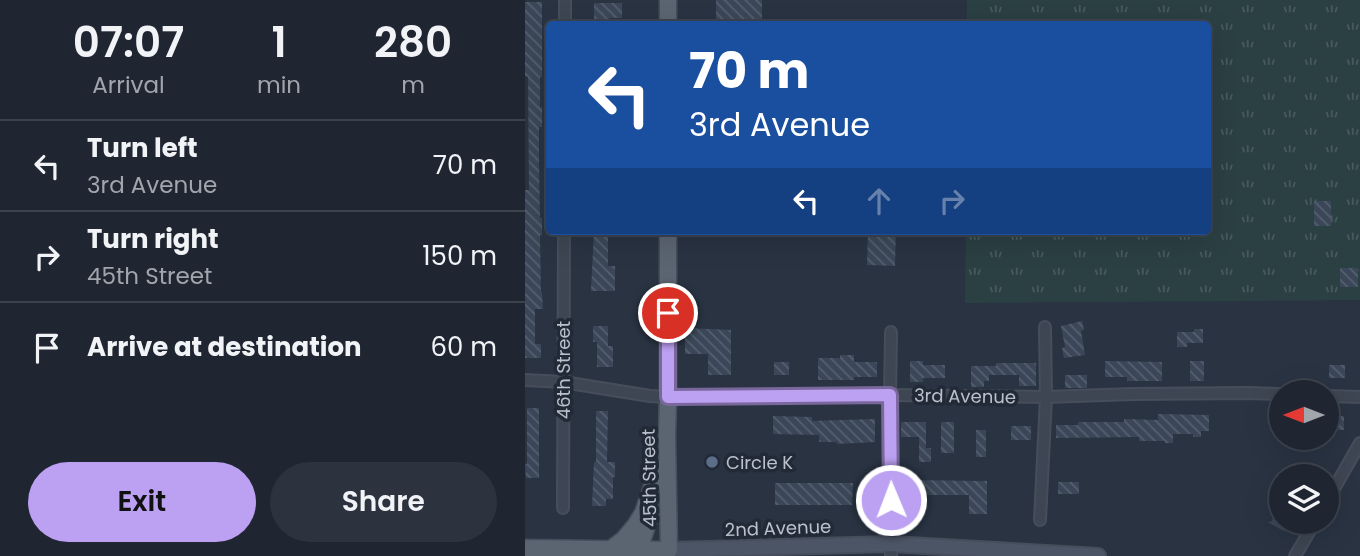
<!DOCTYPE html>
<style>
:root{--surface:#1f2632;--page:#2c323e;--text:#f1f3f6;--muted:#a1a5ac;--line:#3c434d;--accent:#bca0f2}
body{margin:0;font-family:Poppins,sans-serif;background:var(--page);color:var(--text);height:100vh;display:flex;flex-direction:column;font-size:26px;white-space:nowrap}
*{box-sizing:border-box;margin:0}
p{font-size:23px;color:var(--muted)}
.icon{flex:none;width:38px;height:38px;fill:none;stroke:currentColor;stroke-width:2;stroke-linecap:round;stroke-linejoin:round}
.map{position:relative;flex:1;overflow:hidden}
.details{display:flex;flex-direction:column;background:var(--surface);width:525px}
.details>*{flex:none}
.banner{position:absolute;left:21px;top:21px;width:665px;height:214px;border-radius:7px;box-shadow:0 7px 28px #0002,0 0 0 2px var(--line);background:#1a4fa0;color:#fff;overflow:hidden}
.needle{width:46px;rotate:270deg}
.buttons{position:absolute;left:744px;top:380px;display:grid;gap:14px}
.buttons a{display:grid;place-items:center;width:70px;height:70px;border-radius:50%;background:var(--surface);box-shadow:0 7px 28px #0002,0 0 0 2px var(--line);font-size:35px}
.pin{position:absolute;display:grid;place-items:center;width:60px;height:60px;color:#fff;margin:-30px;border:4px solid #fff;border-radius:50%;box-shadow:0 2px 7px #0007}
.me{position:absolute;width:77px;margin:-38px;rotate:359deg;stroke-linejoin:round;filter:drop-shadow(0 0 5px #0008)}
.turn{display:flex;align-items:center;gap:24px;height:147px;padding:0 28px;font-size:32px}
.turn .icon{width:91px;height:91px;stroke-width:2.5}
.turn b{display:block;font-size:49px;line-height:60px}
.lanes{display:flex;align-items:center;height:66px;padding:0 28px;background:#0003;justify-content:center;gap:35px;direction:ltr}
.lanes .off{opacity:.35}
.eta{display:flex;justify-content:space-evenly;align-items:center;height:119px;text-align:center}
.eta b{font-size:42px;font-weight:600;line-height:49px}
.action{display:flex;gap:14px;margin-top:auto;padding:14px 28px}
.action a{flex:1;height:80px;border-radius:42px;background:var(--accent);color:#111;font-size:28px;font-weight:600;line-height:80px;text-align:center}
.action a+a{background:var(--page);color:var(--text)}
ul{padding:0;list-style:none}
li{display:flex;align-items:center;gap:21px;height:91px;padding:0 28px;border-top:2px solid var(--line)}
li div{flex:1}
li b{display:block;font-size:26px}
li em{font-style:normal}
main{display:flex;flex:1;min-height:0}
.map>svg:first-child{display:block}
.grass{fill:url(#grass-tufts)}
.building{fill:url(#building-back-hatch)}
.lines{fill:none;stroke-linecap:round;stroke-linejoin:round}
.minor-casing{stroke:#474e5b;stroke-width:14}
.secondary-casing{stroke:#474e5b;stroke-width:18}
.primary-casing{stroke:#474e5b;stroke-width:19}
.minor{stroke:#3d4652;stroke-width:10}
.secondary{stroke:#4b5565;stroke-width:14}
.primary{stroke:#5b6572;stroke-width:16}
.route-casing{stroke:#7a689d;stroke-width:18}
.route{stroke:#bca0f2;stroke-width:12}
.service-dot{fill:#5c6f8a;stroke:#222a37;stroke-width:2.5}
.labels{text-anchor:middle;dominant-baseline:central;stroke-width:7;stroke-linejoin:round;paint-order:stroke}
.street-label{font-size:18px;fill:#bac1cc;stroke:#222a37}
.poi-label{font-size:18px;fill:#bac1cc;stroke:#222a37;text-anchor:start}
</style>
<main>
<section class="details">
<div class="eta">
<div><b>07:07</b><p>Arrival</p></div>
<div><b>1</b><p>min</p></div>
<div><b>280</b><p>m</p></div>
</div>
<ul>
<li><svg class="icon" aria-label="left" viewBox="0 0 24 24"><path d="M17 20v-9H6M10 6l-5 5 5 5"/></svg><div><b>Turn left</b><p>3rd Avenue</p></div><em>70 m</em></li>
<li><svg class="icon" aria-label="right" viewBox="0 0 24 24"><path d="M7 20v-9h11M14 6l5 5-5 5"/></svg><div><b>Turn right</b><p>45th Street</p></div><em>150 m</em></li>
<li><svg class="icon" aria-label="arrive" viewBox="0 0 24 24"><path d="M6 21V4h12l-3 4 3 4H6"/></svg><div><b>Arrive at destination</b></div><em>60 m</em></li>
</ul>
<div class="action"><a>Exit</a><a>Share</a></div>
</section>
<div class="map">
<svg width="835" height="556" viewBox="0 0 835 556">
<defs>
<pattern id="grass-tufts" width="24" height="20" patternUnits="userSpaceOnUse" patternTransform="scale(1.75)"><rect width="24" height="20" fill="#2b4043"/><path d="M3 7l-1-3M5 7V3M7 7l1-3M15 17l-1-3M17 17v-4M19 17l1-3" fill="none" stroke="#485a5d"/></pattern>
<pattern id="building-back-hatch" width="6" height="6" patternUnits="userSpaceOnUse" patternTransform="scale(1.75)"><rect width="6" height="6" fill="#3b4758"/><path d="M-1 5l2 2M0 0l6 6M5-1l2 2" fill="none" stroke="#55606f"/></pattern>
</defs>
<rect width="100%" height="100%" fill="#293342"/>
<path class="grass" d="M442,0H835V300L440,303L441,231H682V24H442Z"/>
<g class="building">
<rect x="191" y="0" width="46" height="24"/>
<path d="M0,2H17V77H15V107H17V127H14V164L15,218H17V235H15L16,292H17L18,309H10V344H16V358H0V190H4L3,77L0,76Z"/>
<path d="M69,3H97V18H84V24H69Z"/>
<rect x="789" y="201" width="17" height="25"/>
<path d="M69,231H83V266H90V291H66Z"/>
<path d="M343,231H371L370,266L342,265Z"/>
<rect x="815" y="268" width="18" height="19"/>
<path d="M557,321L559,330L556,331L560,355L539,358L537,348L540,347L536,326Z"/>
<path d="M68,326H83V346H88V367H72V342H68Z"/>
<path d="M160,328L206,330V375H183V354H160Z"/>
<path d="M669,329H678V343H662V347H652V332H669Z"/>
<path d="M315,355H329V362H352V377H329V380H293V358H315Z"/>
<path d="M385,361H398V365H420V378H398V382H385Z"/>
<path d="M580,361L637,362V381H602V377H580Z"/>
<rect x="665" y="361" width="14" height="20"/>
<rect x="249" y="362" width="15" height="13"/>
<path d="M471,363H511V386H494V375H464V381H459V387H446V366H471Z"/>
<rect x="804" y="365" width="16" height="13"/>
<rect x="540" y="375" width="22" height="13"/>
<path d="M2,408H14V478H1L0,464H2Z"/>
<path d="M71,411H83L82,462H90V477H88V499H81V506H67L69,462H71Z"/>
<path d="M633,414L684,415V431H676V437H668V434H648V443H640V441H614V437L531,438V425H553V422H599V419L633,420Z"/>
<path d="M248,416L287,417V421L350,419V442L312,444V442H294V435L248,434Z"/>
<rect x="802" y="416" width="17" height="14"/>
<path d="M376,422H401V448H406V462H394V437H376Z"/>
<rect x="416" y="422" width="13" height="31"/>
<rect x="486" y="426" width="20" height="14"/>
<rect x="451" y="430" width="10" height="27"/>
<path d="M385,480L462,481V514H444V495H385Z"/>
<rect x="533" y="482" width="21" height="12"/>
<path d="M250,483H328L327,505H250Z"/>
<path d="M756,503V522H764L759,531L743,522H746Z"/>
</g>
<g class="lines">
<defs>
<g id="minor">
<path d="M40,24V0"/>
<path d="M0,380L38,382L125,396L143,397L365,395L521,397L608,394L723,393L756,394"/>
<path d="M802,396L835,397"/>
<path d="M802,501L835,443"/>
<path d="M38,508L39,231"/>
<path d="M515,520L521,397L520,327"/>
<path d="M366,556L365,395L366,332"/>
<path d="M770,556L790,522"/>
</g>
<path id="secondary" d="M144,550L366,544L573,556"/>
<g id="primary">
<path d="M143,0V24"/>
<path d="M0,548L144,550L142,436L143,397V231"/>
<path d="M86,549L99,539L110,526L118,513L128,484L133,480L141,465"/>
<path d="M110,550L118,538L127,510"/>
</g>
</defs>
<use href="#minor" class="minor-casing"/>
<use href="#secondary" class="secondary-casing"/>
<use href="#primary" class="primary-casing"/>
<use href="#minor" class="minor"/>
<use href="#secondary" class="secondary"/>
<use href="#primary" class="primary"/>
</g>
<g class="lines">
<defs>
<path id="route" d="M143,313V397L365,395L366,500"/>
</defs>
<use href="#route" class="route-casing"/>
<use href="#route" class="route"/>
</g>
<circle class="service-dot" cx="187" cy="462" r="7"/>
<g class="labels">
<g class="street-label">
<text transform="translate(38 370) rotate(-90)">46th Street</text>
<text transform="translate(440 396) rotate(1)">3rd Avenue</text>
<text transform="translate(124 478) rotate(-91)">45th Street</text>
<text transform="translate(253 528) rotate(-2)">2nd Avenue</text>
</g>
<g class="poi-label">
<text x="201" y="462">Circle K</text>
</g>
</g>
</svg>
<div class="buttons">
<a><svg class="needle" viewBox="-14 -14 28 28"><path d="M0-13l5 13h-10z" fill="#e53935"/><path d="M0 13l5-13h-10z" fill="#a1a5ac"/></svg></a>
<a><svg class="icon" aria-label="layers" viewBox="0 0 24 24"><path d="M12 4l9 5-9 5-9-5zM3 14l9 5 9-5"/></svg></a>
</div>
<div class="pin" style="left:143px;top:313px;background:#d93025"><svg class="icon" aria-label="arrive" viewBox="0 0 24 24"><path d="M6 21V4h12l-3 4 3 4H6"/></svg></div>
<svg class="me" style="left:366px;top:500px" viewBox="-20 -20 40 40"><circle r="17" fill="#bca0f2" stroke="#fff" stroke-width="3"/><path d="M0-11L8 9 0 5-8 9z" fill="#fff"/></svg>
<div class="banner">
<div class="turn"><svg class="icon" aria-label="left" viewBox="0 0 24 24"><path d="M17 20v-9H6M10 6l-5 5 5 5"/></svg><div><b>70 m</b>3rd Avenue</div></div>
<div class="lanes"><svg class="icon" aria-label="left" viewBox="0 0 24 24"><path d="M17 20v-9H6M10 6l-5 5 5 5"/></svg><svg class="icon off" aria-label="ahead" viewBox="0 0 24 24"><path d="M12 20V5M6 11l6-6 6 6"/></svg><svg class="icon off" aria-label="right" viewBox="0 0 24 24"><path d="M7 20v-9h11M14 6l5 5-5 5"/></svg></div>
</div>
</div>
</main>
